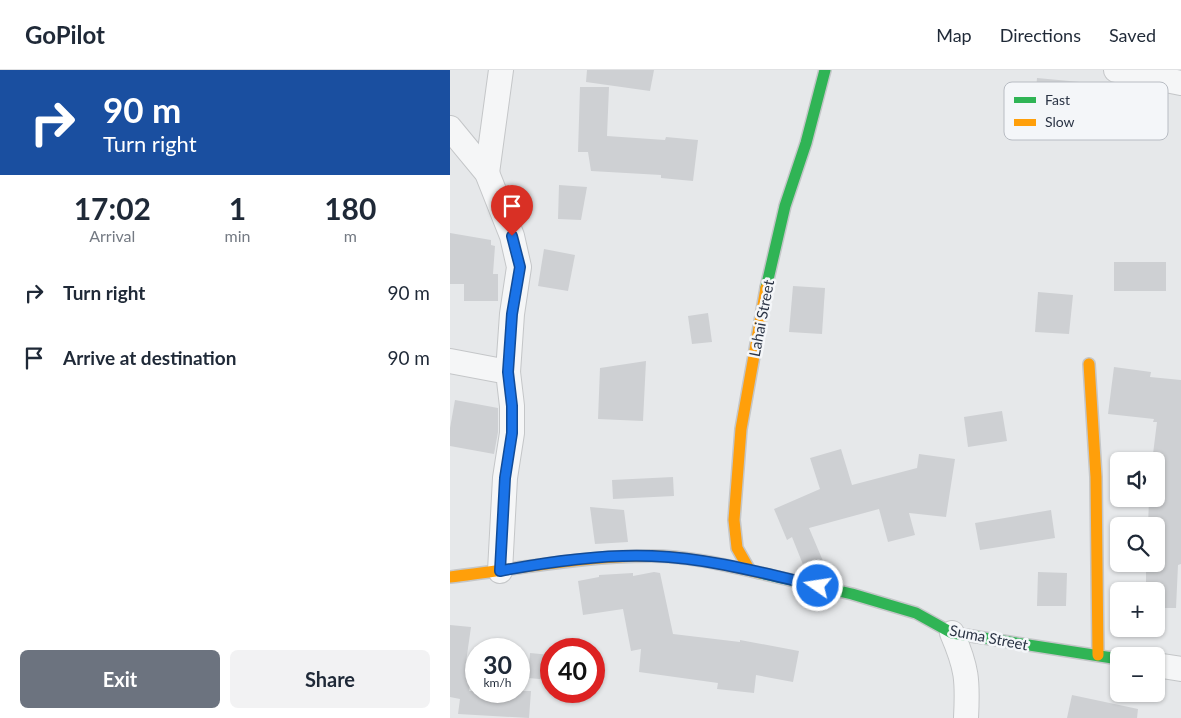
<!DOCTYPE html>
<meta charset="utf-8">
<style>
:root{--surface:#fff;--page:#f2f2f3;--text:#1f2937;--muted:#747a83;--line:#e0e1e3;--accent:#6c737f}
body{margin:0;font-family:Lato,sans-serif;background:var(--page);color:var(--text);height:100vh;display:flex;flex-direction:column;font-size:19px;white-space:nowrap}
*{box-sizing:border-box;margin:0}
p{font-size:16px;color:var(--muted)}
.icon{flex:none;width:28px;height:28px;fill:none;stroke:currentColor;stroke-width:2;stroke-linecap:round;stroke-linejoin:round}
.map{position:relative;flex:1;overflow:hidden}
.details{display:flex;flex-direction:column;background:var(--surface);width:450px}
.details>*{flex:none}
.banner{background:#1a4fa0;color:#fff;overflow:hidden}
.tools{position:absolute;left:660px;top:382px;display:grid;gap:10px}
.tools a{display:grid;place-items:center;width:55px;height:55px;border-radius:8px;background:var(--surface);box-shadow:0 1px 4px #0004;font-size:25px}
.speed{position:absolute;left:15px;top:568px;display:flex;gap:10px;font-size:25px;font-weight:700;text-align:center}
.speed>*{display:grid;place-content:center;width:65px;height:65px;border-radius:50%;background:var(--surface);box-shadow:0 1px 4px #0004;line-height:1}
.speed small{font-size:12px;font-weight:400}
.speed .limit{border:8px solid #d22;background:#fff;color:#111}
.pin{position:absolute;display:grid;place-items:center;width:42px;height:42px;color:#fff;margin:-51px -21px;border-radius:50% 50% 50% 0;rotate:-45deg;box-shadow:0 0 5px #0007}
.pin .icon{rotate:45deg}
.me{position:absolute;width:55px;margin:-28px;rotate:283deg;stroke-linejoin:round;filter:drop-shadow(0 0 4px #0008)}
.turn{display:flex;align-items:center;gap:18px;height:105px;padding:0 20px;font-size:22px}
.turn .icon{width:65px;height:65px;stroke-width:2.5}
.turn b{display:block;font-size:35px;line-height:42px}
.eta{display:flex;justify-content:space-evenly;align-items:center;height:85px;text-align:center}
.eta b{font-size:30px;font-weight:700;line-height:35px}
.primary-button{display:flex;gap:10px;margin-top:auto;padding:10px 20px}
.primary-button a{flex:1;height:58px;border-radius:8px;background:var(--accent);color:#fff;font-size:20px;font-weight:700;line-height:58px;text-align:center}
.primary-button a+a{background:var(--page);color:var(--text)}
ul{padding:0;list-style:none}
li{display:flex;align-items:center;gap:15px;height:65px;padding:0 20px}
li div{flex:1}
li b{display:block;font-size:19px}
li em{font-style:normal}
header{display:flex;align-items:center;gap:30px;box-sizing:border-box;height:70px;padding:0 25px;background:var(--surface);border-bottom:1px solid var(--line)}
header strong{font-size:24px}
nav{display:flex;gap:28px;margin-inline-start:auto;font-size:18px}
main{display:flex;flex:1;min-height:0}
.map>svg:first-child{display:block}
.building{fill:#ced0d3}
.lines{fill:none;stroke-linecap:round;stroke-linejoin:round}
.street-casing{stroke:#c4c6c8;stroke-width:26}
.fast-casing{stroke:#c4c6c8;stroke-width:14}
.slow-casing{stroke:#c4c6c8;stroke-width:14}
.street{stroke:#f5f6f7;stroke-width:24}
.fast{stroke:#30b455;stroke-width:11}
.slow{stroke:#ff9f0a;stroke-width:11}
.route-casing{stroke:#114b97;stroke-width:12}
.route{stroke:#1a73e8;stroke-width:9}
.labels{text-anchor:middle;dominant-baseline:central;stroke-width:5;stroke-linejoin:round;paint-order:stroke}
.street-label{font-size:15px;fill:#2b3445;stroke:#f4f6f9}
.key{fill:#f4f6f9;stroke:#b8bcc3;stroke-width:1}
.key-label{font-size:14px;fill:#2b3445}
</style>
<header>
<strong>GoPilot</strong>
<nav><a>Map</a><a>Directions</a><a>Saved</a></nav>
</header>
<main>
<section class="details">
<div class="banner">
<div class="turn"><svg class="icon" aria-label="right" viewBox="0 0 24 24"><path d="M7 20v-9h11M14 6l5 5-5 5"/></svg><div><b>90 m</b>Turn right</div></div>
</div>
<div class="eta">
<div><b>17:02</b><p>Arrival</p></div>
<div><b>1</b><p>min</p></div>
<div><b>180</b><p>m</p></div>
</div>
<ul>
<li><svg class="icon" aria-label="right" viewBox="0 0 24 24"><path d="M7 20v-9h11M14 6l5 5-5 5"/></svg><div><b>Turn right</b></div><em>90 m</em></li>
<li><svg class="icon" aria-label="arrive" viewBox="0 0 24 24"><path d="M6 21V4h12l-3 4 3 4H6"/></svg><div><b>Arrive at destination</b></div><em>90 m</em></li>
</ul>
<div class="primary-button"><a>Exit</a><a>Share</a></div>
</section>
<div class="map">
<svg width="731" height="648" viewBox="0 0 731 648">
<rect width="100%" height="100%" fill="#e6e8ea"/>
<g class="building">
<path d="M137,0H204L200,21L136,12Z"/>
<path d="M587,8L630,12L626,45L584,41Z"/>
<path d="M130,17H159L157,66L215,70L216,67L248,70L243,111L211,108V105L141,101L138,82H128Z"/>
<path d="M109,115L137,117L131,150L108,149Z"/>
<path d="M0,163L41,170V175L45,176L43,204H48V231H14V214H0Z"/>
<path d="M94,179L125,185L118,221L88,216Z"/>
<rect x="664" y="192" width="52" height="29"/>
<path d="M343,216L375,218L372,264L339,262Z"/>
<path d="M588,222L623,225L619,264L585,262Z"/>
<path d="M258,243L262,272L242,274L238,246Z"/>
<path d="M196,291L193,351L148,349L150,298Z"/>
<path d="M664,297L701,302L700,307L731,310V494L728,495L726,538H706V521H696V494H706V456H698L699,429H706V384H703L707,352H703L704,349L658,344Z"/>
<path d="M5,330L48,338V362L44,384L0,376V358Z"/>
<path d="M552,341L557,371L518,377L514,347Z"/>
<path d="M391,379L402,415L467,398L469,384L505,389L496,447L459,443L465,465L438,472L429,439L359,458L373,491L354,497L342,467L337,470L324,439L370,419L360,388Z"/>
<path d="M223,407L224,426L163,429L162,410Z"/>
<path d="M140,437L174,440L178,472L145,474Z"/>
<path d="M601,440L605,468L530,480L525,453Z"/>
<path d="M204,502L210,503L223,564L290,572V570L349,581L343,612L306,605L304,623L267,619L268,613L189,602L191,579L181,581L173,539L133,545L128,511L149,507V505L183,503V506Z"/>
<path d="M588,502L617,503L616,536H587Z"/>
<path d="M0,555L21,557L16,592L24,593L19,621H81L79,648L8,644L10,629L0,627Z"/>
<path d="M80,583L101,585V610L78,608Z"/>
<path d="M622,625L688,639L687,648H617Z"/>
</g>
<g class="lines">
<defs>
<g id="street">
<path d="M666,0L731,13"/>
<path d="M0,58L37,103L62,166L69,197L62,244L58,302"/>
<path d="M37,103L51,0"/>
<path d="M0,291L58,302L62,336V363L55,408L50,501"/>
<path d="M502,563C517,598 518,610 516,648"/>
<path d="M706,595L731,599"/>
</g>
<g id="fast">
<path d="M316,218L335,136L356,73L375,0"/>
<path d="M310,503L402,524L466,543L502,563L669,589"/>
</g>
<g id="slow">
<path d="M639,294L646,407L648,585"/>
<path d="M299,499L287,478L284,450L291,359L316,218"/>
<path d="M0,507C67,499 133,486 201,486C237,486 275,495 310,503"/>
</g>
</defs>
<use href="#street" class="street-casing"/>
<use href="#fast" class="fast-casing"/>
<use href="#slow" class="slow-casing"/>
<use href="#street" class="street"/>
<use href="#fast" class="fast"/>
<use href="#slow" class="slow"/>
</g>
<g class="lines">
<defs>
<path id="route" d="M62,166L70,197L62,244L58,302L62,336V363L55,408L50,501C97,492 154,484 202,486C258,488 313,503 368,516"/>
</defs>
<use href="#route" class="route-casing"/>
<use href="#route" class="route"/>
</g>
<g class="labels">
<g class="street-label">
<text transform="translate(311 248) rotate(-79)">Lahai Street</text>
<text transform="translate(539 567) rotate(11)">Suma Street</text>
</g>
</g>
<rect x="554" y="12" width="164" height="58" rx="8" class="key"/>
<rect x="564" y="27" width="22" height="6" fill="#30b455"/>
<rect x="564" y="49" width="22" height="7" fill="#ff9f0a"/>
<g class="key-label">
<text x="595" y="35">Fast</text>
<text x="595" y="57">Slow</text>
</g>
</svg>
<div class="tools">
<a><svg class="icon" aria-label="sound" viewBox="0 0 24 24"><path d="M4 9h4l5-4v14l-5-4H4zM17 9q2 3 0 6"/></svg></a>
<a><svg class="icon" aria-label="search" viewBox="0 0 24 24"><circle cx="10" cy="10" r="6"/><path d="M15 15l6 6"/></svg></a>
<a>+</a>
<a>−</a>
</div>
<div class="speed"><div>30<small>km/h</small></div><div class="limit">40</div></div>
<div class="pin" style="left:62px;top:166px;background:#d93025"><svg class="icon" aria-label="arrive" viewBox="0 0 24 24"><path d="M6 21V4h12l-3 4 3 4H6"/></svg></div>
<svg class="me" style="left:368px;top:516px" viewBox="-20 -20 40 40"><circle r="17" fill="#1a73e8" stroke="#fff" stroke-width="3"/><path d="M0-11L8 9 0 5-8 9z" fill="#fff"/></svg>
</div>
</main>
